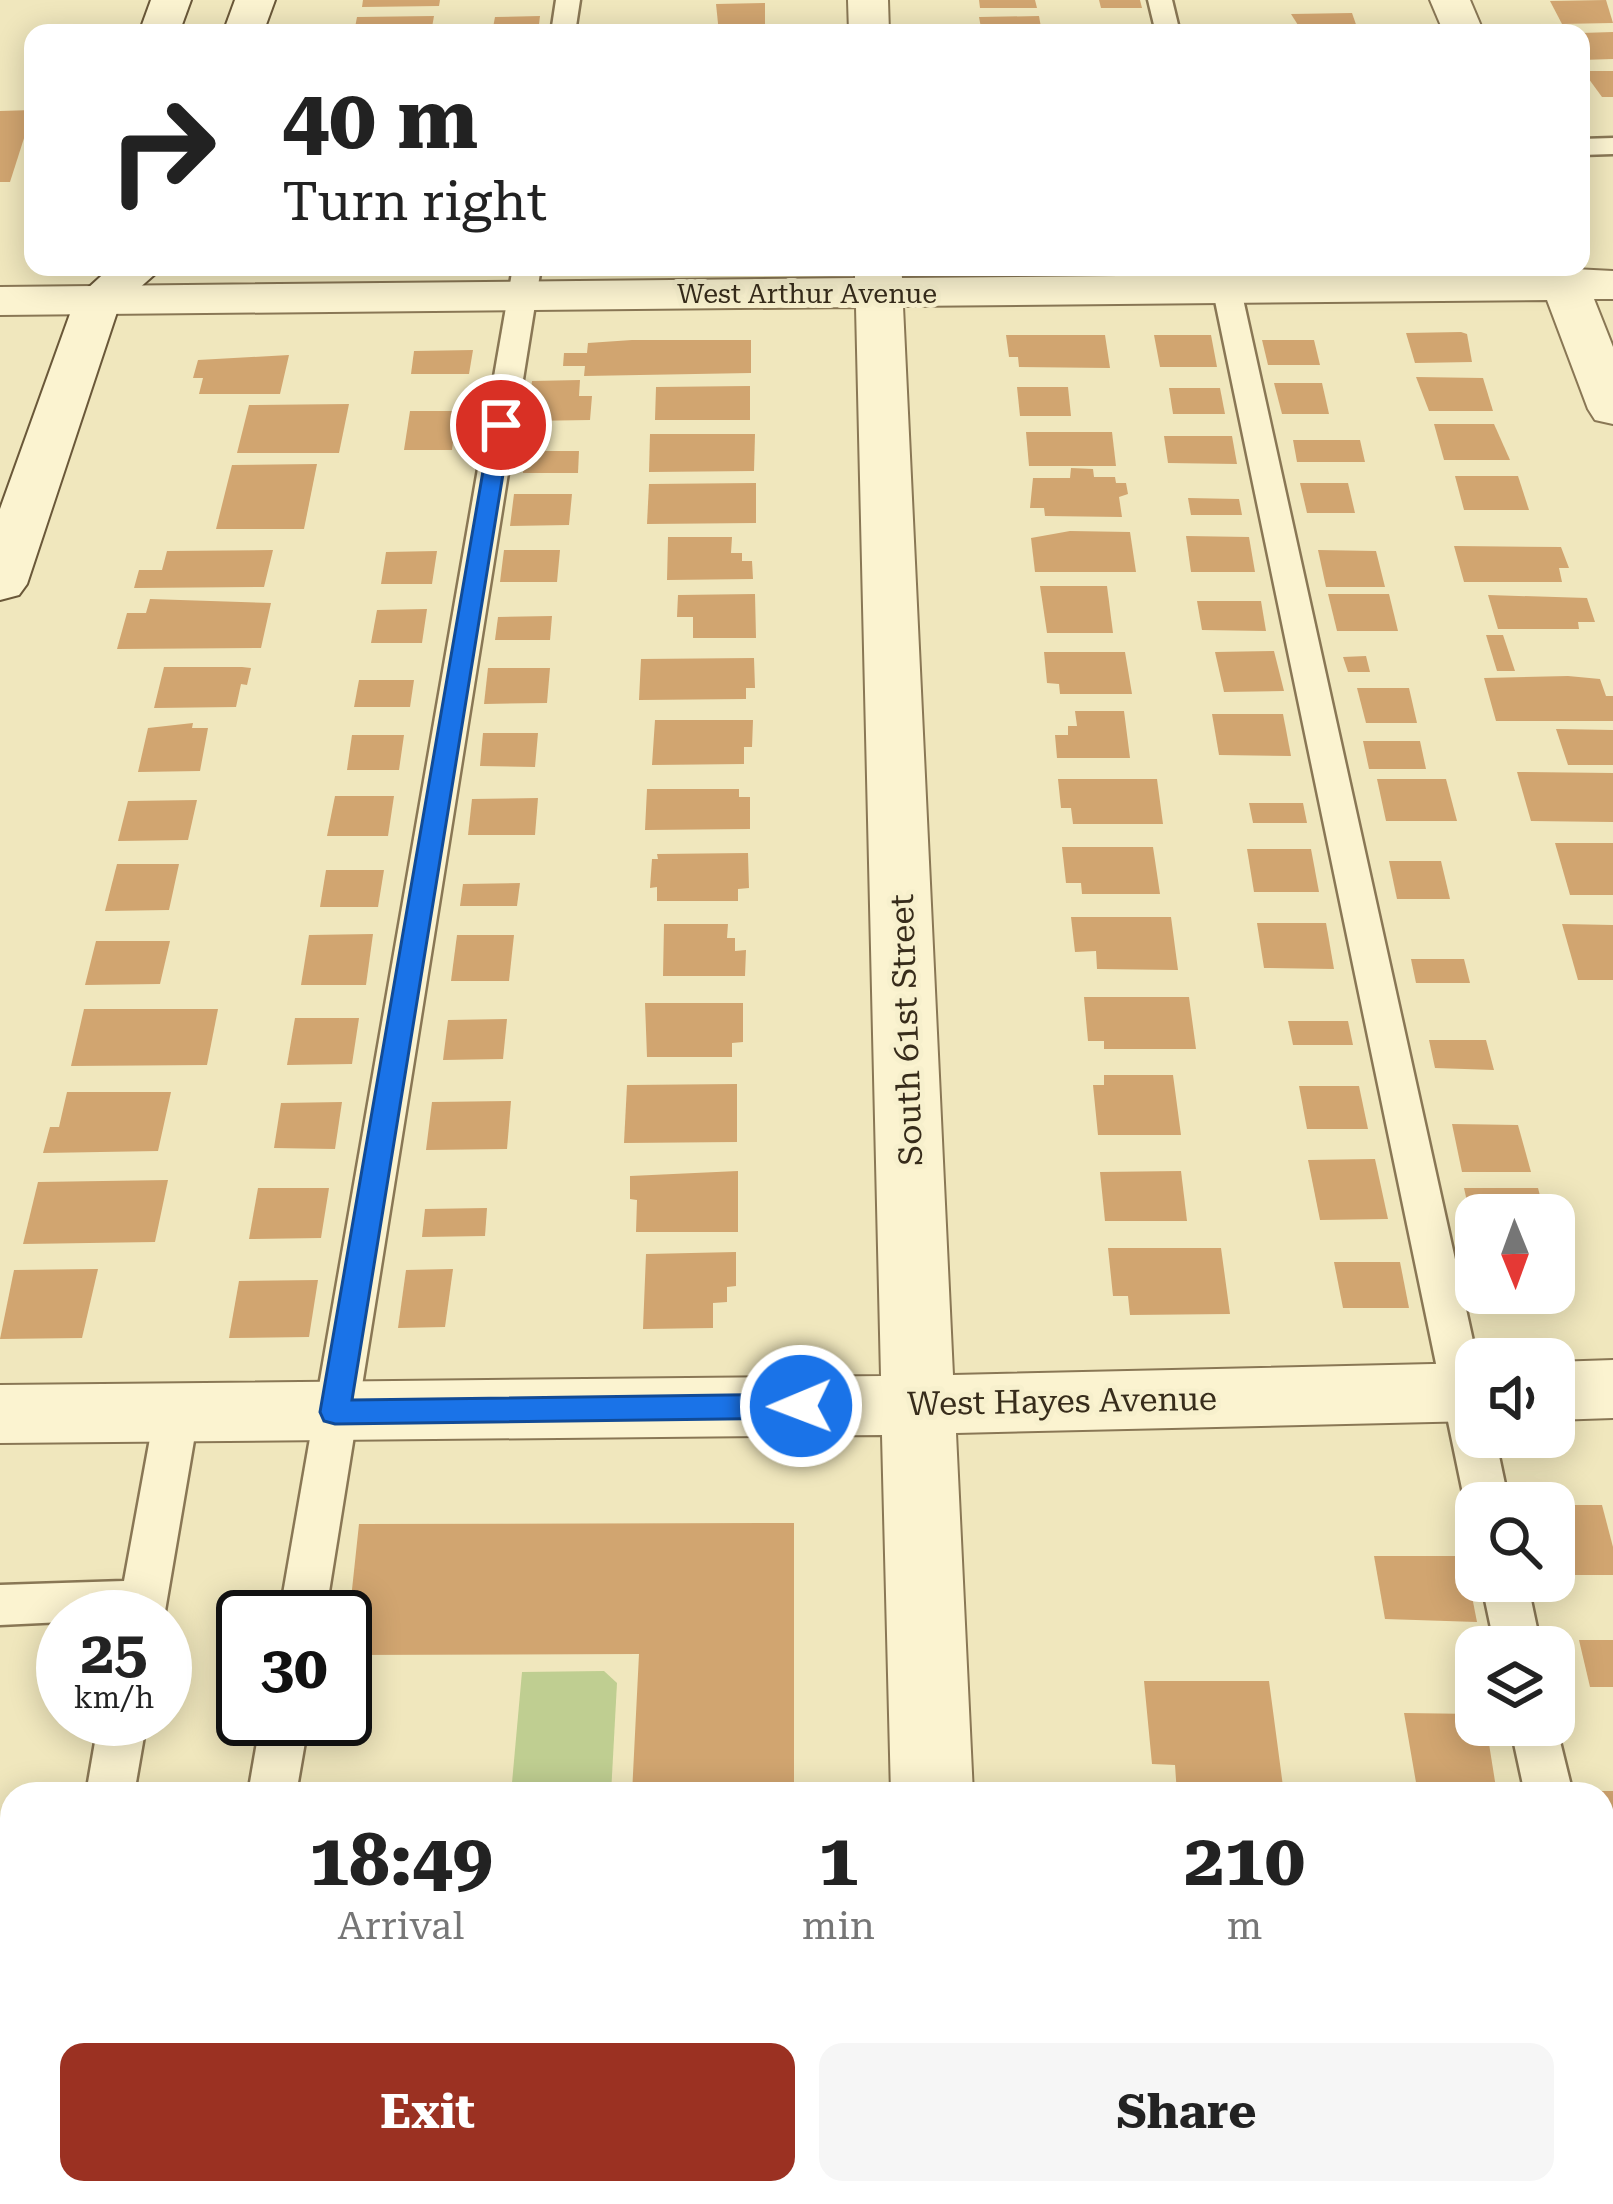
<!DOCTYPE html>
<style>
:root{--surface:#fff;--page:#f6f6f6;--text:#222;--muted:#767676;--accent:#9b3122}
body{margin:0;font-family:"Roboto Serif",serif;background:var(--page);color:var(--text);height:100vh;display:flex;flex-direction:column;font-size:45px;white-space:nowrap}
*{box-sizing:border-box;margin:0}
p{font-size:39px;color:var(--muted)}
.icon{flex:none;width:66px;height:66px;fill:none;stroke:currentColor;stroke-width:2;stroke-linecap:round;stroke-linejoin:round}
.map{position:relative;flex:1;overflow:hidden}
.panel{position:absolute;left:0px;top:1782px;width:1614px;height:423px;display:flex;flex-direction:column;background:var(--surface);border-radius:36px 36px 0 0;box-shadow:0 6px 30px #0003}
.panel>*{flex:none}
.guide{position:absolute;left:24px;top:24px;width:1566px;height:252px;border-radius:24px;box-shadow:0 6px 30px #0003;background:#fff;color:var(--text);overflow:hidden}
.needle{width:78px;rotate:179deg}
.fabs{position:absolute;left:1455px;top:1194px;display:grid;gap:24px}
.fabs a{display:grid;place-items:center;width:120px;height:120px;border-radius:24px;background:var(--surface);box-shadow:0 6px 30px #0003;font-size:60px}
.speed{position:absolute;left:36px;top:1590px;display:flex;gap:24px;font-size:60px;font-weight:700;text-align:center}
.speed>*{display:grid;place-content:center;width:156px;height:156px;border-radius:50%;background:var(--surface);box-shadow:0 6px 30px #0003;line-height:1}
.speed small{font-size:30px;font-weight:400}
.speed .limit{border:6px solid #111;border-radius:18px;background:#fff;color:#111}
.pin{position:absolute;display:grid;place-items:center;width:102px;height:102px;color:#fff;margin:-51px;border:6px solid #fff;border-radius:50%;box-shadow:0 3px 12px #0007}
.me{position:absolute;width:132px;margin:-66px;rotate:269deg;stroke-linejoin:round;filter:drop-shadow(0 0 9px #0008)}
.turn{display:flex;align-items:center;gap:42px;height:252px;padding:0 60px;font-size:54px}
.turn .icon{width:156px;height:156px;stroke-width:2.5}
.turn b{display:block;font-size:84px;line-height:102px}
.eta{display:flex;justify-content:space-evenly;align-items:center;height:204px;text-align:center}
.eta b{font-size:72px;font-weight:700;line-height:84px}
.button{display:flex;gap:24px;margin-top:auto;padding:24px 60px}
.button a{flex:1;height:138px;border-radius:24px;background:var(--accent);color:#fff;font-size:48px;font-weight:700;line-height:138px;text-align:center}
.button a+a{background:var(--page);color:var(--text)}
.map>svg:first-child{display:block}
.green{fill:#bfce91}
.building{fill:#d1a570}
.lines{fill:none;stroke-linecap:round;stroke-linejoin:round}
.lane-casing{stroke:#897755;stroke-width:5}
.street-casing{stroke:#897755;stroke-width:4}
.secondary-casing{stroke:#6a5839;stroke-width:4}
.lane{fill:#fbf3d0;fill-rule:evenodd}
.street{fill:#fbf3d0;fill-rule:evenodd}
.secondary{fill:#fbf3d0;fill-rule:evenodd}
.route{fill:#1a73e8;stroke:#114b97;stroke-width:3}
.labels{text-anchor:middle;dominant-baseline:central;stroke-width:10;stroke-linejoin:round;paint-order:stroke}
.far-street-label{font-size:27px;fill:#372c1b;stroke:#f7f0cd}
.street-label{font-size:33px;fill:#372c1b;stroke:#f7f0cd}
</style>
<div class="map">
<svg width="1613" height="2204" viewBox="0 0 1613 2204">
<rect width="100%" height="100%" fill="#f0e7bd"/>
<path class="green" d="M604,1671L617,1683L611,1794H511L522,1672Z"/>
<g class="building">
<path d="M363,0H440L439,6L362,7Z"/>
<path d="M979,0H1035L1037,8H980Z"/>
<path d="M1099,0H1140L1142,8H1101Z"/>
<path d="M1606,0L1613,23L1562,24L1550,1Z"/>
<path d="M765,3V33H719L716,4Z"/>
<path d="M1352,13L1359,33H1303L1291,14Z"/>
<path d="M434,16L431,33H354L357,17Z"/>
<path d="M540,16L538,33H492L495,17Z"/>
<path d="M1039,16L1042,33H982L979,17Z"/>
<path d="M1103,24H1144L1146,33H1104Z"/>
<path d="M1613,32V59L1581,60V33Z"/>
<path d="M1583,71H1613V97H1602Z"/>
<path d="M33,110L10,182H0V111Z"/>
<path d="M1461,332L1467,334L1472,362L1415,363L1406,333Z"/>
<path d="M1006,335H1105L1110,368L1019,367L1018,357H1009Z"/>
<path d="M1154,335H1211L1217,367H1160Z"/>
<path d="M632,340H751V373L584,376L585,366H563L564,353H587L588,343Z"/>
<path d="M1262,340H1314L1320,365H1268Z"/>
<path d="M473,350L469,374H411L414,351Z"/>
<path d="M289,355L280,394H199L203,378H193L198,360Z"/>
<path d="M1416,377L1483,378L1493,411H1429Z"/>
<path d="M580,380L579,396H592L590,420L527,421L532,381Z"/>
<path d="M1274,383H1322L1329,414H1282Z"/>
<path d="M750,386V420H655L656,387Z"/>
<path d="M1017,387H1068L1071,416H1020Z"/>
<path d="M1169,388H1220L1225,414H1173Z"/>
<path d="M349,404L339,453H237L249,405Z"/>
<path d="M410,411H457L452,450H404Z"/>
<path d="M1434,424H1494L1510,460H1444Z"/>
<path d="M1026,432H1112L1116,466H1029Z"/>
<path d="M650,434H755L754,471L649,472Z"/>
<path d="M1164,436H1232L1237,464L1168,463Z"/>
<path d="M1293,440H1360L1365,462H1297Z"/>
<path d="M525,451H579L578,473H523Z"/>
<path d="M317,464L304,529H216L232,465Z"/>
<path d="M1071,468L1093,469L1094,477H1115L1116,483H1126L1128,494L1119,497L1122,517L1045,516L1044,508H1030L1033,478H1070Z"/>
<path d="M1455,476H1518L1529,510H1464Z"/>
<path d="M756,483V523L647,524L649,484Z"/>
<path d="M1300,483H1348L1355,513H1307Z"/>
<path d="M514,494H572L569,525L510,526Z"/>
<path d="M1188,498L1239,499L1242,515H1191Z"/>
<path d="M1070,531L1130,532L1136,572H1035L1031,538Z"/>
<path d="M1186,536L1249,537L1255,572H1191Z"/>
<path d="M668,537H732L731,553H742V561H752L753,579L667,580Z"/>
<path d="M1454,546L1561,547L1569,568H1559L1562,582H1464Z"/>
<path d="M273,550L264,587L134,588L139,570H162L167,551Z"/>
<path d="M504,550H560L557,582H500Z"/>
<path d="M1318,550L1376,551L1385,587H1326Z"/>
<path d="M437,551L432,584H381L386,552Z"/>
<path d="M1040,586H1107L1113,633H1047Z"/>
<path d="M755,594L756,638H693V617H677L678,595Z"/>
<path d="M1328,594H1389L1398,631H1337Z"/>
<path d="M1488,595L1587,598L1595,622H1578L1579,629H1498Z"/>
<path d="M150,599L271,603L261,648L117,649L127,613H146Z"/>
<path d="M1197,601H1261L1266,631L1202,630Z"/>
<path d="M427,609L422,643H371L377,610Z"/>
<path d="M552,616L550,640H495L498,617Z"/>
<path d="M1486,635H1503L1515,671H1497Z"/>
<path d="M1274,651L1284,691L1224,692L1215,652Z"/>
<path d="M1044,652H1125L1132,694H1060L1059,684L1047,683Z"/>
<path d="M1366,656L1370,672H1348L1343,657Z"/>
<path d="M754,658L755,688H746V699L639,700L641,659Z"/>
<path d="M164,667H242L251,668L247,685L241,684L236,707L154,708Z"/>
<path d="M488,668H550L547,703L484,704Z"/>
<path d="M1568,676L1600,679L1606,696H1613V721H1496L1484,678Z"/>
<path d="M359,680H414L410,707H354Z"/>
<path d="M1357,688H1409L1417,723H1366Z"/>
<path d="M1075,711H1124L1130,758H1057L1055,735H1068V726H1077Z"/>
<path d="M1212,714H1283L1291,756L1219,755Z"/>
<path d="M655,720H753L752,747H744V764L652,765Z"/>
<path d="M193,723L192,728H208L200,771L138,772L148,728Z"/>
<path d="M1556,729L1613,730V765H1568Z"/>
<path d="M483,733H538L535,767L480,766Z"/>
<path d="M352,735H404L399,770H347Z"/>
<path d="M1363,741H1420L1426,769H1369Z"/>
<path d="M1517,772L1613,773V822L1531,821Z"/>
<path d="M1058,779H1157L1163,824H1073L1071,808H1061Z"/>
<path d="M1377,779H1446L1457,821H1386Z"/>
<path d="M647,789H739V797H750V829L645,830Z"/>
<path d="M335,796H394L388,836H327Z"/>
<path d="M538,798L535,835H468L472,799Z"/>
<path d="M197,800L188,840L118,841L128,801Z"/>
<path d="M1249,803H1303L1307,823H1253Z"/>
<path d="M1555,843H1613V895H1570Z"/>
<path d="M1062,847H1153L1160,894H1082L1081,883H1066Z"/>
<path d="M1247,849H1311L1319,892H1254Z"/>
<path d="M748,853L749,888L738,889V901H657V887L650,888L652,859H658L657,854Z"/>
<path d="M1389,861H1441L1450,899H1397Z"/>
<path d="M117,864H179L169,910L105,911Z"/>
<path d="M326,870H384L378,907H320Z"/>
<path d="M520,883L517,906H460L463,884Z"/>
<path d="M1071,917H1171L1178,970L1097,969L1096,951L1075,952Z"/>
<path d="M1257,923H1326L1334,969L1264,968Z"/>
<path d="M664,924H728L727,938H735V951L746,950L745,976H663Z"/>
<path d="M1562,924L1613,925V980H1578Z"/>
<path d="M373,934L366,985H301L309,935Z"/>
<path d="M457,935H514L509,981H451Z"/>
<path d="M96,941H170L160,984L85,985Z"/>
<path d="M1411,959H1464L1470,983H1416Z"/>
<path d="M1084,997H1189L1196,1049H1104V1041H1088Z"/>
<path d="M645,1003H743V1042L732,1043V1057H647Z"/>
<path d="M84,1009H218L207,1065L71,1066Z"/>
<path d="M295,1018H359L352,1064L287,1065Z"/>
<path d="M507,1019L503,1059L443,1060L448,1020Z"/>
<path d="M1288,1021H1348L1353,1045H1293Z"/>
<path d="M1429,1040H1486L1494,1070L1435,1068Z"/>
<path d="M1104,1075H1173L1181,1135H1098L1093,1085H1104Z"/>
<path d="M737,1084V1142L624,1143L627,1085Z"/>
<path d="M1299,1086H1359L1368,1129H1307Z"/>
<path d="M67,1092H171L158,1151L43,1153L50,1127H59Z"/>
<path d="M511,1101L507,1149L426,1150L432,1102Z"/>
<path d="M342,1102L335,1149L274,1148L281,1103Z"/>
<path d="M1452,1124L1518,1125L1531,1172H1462Z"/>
<path d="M1375,1159L1388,1219L1320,1220L1308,1160Z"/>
<path d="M738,1171V1232H636L637,1200L630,1199V1176Z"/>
<path d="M1181,1171L1187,1221H1105L1100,1172Z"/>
<path d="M168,1180L155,1242L23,1244L38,1182Z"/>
<path d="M258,1188H329L321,1238L249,1239Z"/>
<path d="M1464,1188H1538L1545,1215H1476L1474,1233Z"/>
<path d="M487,1208L485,1236L422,1237L425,1209Z"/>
<path d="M1108,1248H1221L1230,1314L1130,1315L1128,1296H1113Z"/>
<path d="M736,1252V1286L727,1287V1302L713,1303V1328L643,1329L646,1254Z"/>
<path d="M1334,1262H1400L1409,1308H1343Z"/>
<path d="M98,1269L82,1338L0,1339L14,1270Z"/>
<path d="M453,1269L445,1327L398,1328L406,1270Z"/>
<path d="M318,1280L309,1337L229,1338L239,1281Z"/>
<path d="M1480,1293H1543L1546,1307H1483Z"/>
<path d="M1554,1505H1602L1613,1547V1575H1554Z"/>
<path d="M794,1523V1794H632L639,1654L345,1655L359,1524Z"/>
<path d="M1374,1556H1464L1477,1622L1385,1619Z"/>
<path d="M1579,1640H1613V1687H1590Z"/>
<path d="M1144,1681H1269L1284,1794H1177L1175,1765L1152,1764Z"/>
<path d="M1404,1713L1476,1714V1725H1486L1497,1794H1418Z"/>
<path d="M1602,1791H1613V1850L1602,1810Z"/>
<rect x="0" y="2031" width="12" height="166"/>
<path d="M17,2193H111L109,2204H14Z"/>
<path d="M270,2193H793V2204H268Z"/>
<path d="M1189,2193H1326L1328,2204H1190Z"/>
</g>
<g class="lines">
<defs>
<g id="lane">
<path d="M556,0H580L575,33H551Z"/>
<path d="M1148,0H1172L1180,33H1156Z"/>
<path d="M1613,138V154L1581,155V139Z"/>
<path d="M513,267H541L325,1617H279Z"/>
<path d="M1208,267H1236L1477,1359L1476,1437H1495L1509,1503H1476V1518L1465,1503Z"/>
<path d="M177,1394L192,1399L199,1411L164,1617H63V1622L0,1625V1585L124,1581L155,1411L162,1399Z"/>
<path d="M1481,1581H1527L1541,1647H1495Z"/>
<path d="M1554,1717L1573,1794H1525L1510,1725H1554Z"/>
<path d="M99,1719H147L134,1794H86Z"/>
<path d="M261,1719H309L296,1794H248Z"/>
<rect x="0" y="1912" width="12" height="48"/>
<path d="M1602,2019L1613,2023V2121L1602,2116Z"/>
<path d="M178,2193H232L230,2204H176Z"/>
</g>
<g id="street">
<path d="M848,0H888L889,33H849Z"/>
<path d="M1430,0H1470L1484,33H1444Z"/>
<path d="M855,267H901L902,278L1537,272L1535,267L1613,271V299H1594L1613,347V424L1595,420L1588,409L1547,300L903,306L953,1375L1476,1363V1421L956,1433L973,1794H891L882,1435L0,1443V1385L881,1376L856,307L0,315V287L855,278Z"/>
<path d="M1613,1360V1418L1554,1420V1362Z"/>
<rect x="897" y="2193" width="92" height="11"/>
</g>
<g id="secondary">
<path d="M151,0H191L179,33H139Z"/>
<path d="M235,0H275L263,33H223Z"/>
<path d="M111,267H163L119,306L27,584L19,595L0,600V509L75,300Z"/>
</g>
</defs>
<use href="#lane" class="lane-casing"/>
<use href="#street" class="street-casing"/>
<use href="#secondary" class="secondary-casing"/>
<use href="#lane" class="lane"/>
<use href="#street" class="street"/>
<use href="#secondary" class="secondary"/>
</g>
<path class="route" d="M501,419L511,425L352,1400L801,1394L812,1398L816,1406L812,1415L801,1418L335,1424L324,1421L320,1412L491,425Z"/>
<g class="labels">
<g class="far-street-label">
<text x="807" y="294">West Arthur Avenue</text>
</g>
<g class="street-label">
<text transform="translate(906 1030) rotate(-92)">South 61st Street</text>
<text transform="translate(1062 1401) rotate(-1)">West Hayes Avenue</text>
</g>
</g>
</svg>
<div class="fabs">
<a><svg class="needle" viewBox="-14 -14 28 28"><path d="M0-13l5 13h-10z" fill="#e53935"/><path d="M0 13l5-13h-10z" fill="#767676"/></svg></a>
<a><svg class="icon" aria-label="sound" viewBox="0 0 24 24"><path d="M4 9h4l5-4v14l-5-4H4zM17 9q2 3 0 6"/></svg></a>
<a><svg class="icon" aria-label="search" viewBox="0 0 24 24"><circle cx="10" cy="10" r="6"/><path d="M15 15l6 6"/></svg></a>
<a><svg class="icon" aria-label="layers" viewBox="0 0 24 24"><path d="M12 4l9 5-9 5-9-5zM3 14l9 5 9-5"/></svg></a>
</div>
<div class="speed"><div>25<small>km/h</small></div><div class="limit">30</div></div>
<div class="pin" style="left:501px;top:425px;background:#d93025"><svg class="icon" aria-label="arrive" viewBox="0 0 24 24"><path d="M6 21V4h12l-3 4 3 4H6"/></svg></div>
<svg class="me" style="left:801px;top:1406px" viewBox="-20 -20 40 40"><circle r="17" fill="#1a73e8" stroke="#fff" stroke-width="3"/><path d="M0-11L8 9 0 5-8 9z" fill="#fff"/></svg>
<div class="guide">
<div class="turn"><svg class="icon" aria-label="right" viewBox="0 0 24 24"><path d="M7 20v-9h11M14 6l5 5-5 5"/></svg><div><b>40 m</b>Turn right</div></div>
</div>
<section class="panel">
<div class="eta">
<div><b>18:49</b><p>Arrival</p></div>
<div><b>1</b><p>min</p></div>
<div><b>210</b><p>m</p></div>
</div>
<div class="button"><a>Exit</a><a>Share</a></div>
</section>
</div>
